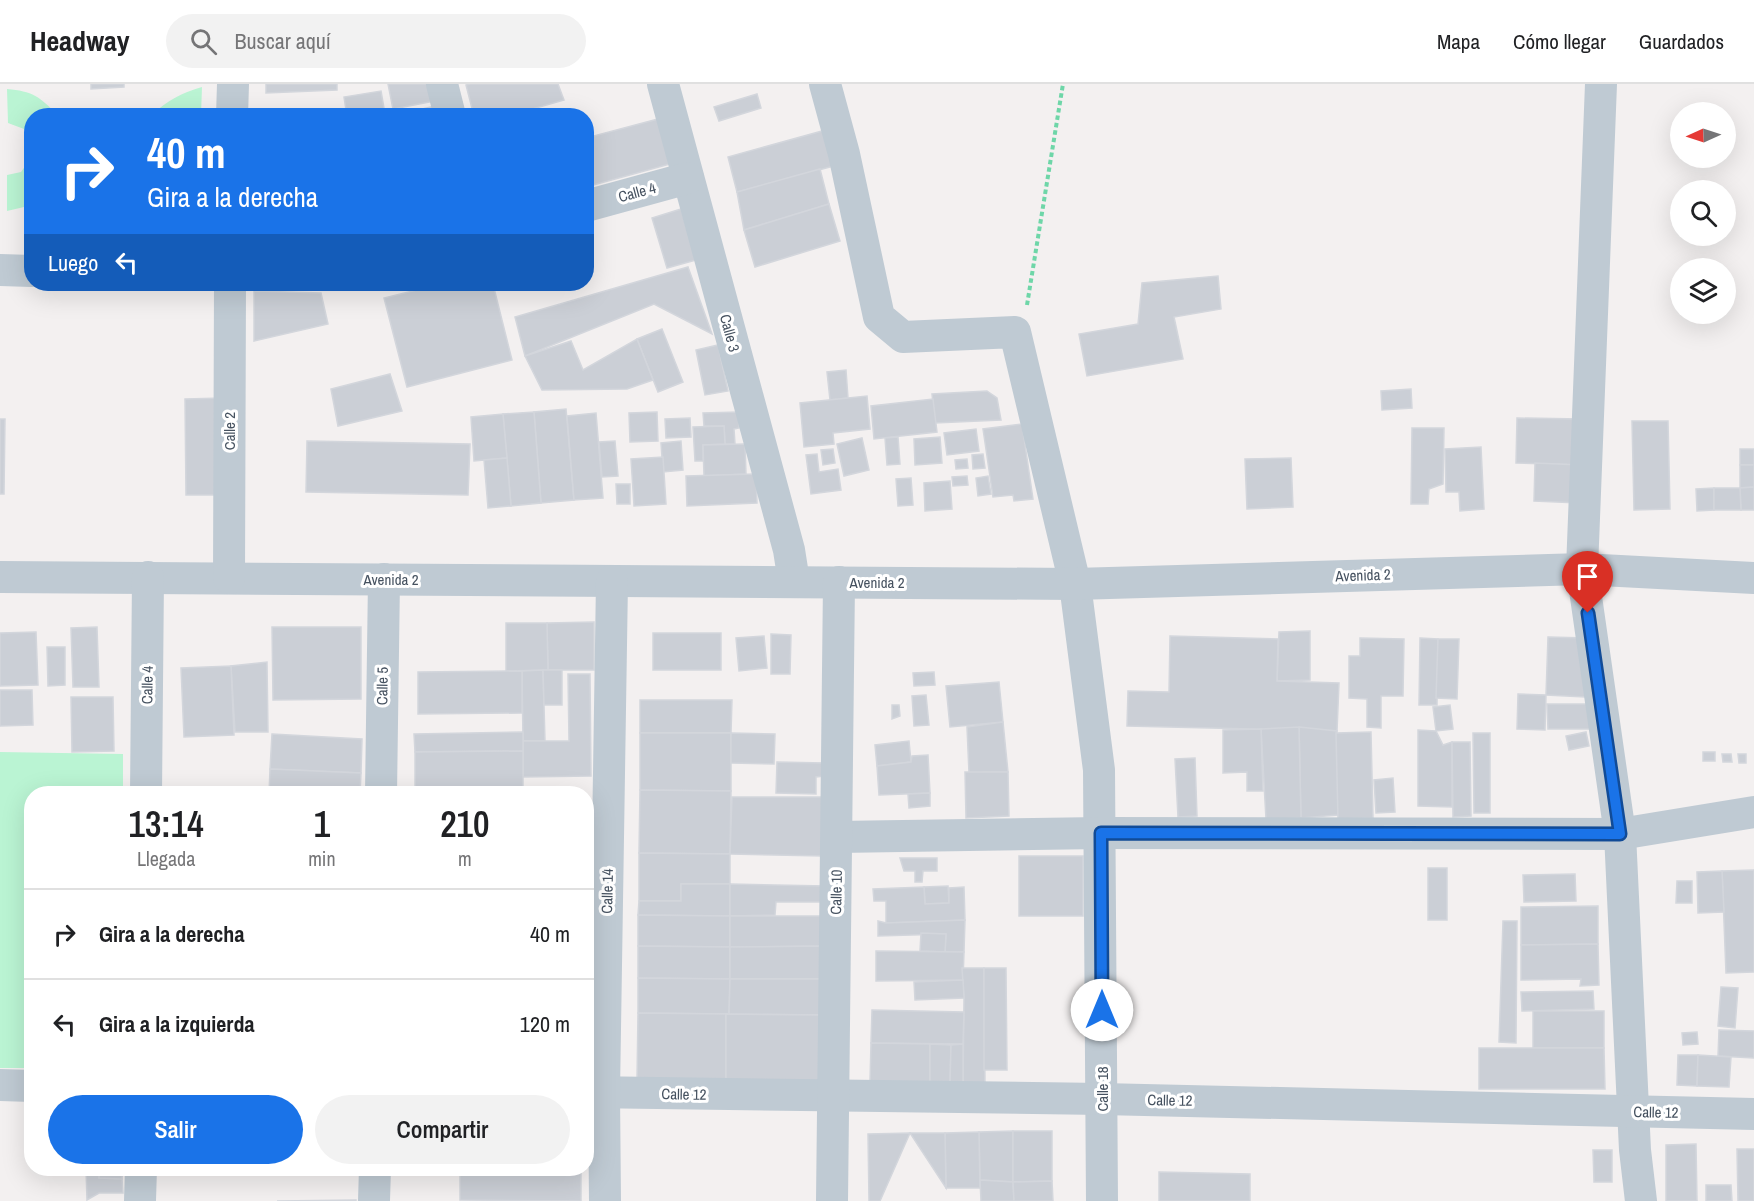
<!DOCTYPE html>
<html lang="es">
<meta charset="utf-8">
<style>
:root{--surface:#fff;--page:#f2f2f2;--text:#202124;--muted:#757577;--line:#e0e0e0;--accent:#1a73e8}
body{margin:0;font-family:"Archivo Narrow",sans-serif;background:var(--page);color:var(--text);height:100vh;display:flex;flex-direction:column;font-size:22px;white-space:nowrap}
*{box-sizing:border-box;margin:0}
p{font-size:20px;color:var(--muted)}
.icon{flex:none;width:33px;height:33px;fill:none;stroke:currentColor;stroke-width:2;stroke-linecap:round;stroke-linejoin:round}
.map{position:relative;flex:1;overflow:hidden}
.panel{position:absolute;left:24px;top:702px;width:570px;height:390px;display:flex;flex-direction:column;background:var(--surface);border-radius:24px;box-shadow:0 6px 24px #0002}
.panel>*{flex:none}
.guide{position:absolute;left:24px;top:24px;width:570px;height:183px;border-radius:24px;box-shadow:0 6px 24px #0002;background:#1a73e8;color:#fff;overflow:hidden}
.needle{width:39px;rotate:267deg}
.tools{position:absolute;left:1670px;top:18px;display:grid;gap:12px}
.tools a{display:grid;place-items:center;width:66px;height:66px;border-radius:50%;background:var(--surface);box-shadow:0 6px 24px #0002;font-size:30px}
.pin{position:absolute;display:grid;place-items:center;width:51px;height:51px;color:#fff;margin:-62px -26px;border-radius:50% 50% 50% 0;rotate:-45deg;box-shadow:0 0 6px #0007}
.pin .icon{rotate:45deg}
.me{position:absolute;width:66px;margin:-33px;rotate:0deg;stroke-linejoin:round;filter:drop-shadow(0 0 4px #0008)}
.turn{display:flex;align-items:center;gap:21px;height:126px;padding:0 24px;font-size:27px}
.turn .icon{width:78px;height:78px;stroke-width:2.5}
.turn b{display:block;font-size:42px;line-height:51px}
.then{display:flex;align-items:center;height:57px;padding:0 24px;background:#0003;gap:12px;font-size:22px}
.eta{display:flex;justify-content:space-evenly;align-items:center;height:102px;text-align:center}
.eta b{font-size:36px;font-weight:600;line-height:42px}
.cta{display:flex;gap:12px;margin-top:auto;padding:12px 24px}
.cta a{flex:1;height:69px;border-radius:36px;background:var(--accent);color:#fff;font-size:24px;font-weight:600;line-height:69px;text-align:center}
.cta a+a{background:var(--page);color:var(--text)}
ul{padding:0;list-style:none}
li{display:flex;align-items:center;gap:18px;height:90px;padding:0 24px;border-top:2px solid var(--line)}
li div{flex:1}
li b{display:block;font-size:22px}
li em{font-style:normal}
header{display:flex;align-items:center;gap:36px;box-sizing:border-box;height:84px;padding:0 30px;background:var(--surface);border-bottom:2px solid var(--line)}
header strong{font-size:28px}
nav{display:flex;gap:33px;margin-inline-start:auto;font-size:21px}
.search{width:420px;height:54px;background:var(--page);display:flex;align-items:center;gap:15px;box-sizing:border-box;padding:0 21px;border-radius:33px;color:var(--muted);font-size:22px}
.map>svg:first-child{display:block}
.green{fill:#baf4d3}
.building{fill:#cbcfd6;stroke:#d3d6dc;stroke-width:1.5}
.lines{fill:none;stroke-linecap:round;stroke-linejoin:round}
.path{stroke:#6ed6a8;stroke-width:4;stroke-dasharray:4.5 3;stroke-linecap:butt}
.minor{stroke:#bfcad3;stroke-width:32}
.route-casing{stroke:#114b97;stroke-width:15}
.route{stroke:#1a73e8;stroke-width:10}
.labels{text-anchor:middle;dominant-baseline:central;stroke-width:6;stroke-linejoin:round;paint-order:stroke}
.street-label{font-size:15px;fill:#465260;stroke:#fff}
</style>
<header>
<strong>Headway</strong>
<div class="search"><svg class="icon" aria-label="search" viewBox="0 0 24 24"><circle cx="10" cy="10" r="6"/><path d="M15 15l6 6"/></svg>Buscar aquí</div>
<nav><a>Mapa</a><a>Cómo llegar</a><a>Guardados</a></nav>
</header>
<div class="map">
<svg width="1754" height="1117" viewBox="0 0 1754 1117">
<rect width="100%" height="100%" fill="#f3f0f0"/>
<g class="green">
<path d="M202,3L201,31H152C167,16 182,9 202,3Z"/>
<path d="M7,5C32,7 41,13 57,31L32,32L31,60L24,45L8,39Z"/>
<path d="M31,74V119L24,123L7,127V91L21,88Z"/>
<path d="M0,668L123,670V709L32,710L31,984H0Z"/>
</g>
<g class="building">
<path d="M91,0H124V3L91,5Z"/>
<path d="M266,0H337V6L266,9Z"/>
<path d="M388,0H432L435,17L393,25Z"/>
<path d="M470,0H558L564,16L508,32H474L466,1Z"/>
<path d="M381,7L385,30L347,32L344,13Z"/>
<path d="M757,10L761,24L719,37L714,23Z"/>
<path d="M439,21L441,32H394Z"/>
<path d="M658,35L670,80L586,103V54Z"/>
<path d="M833,44L845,79L737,108L728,73Z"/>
<path d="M820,85L829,120L744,146L737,108Z"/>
<path d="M829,120L840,157L755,183L744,146Z"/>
<path d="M681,125L696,176L667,184L652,134Z"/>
<path d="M688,183L712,250L654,220L525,272L515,233Z"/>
<path d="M1218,192L1221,225L1174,233L1183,275L1087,292L1079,250L1138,240L1142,199Z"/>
<path d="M441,200H493L512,276L407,303L384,214Z"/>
<path d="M254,207L321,209L328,240L254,257Z"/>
<path d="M662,245L683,298L658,308L637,255Z"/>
<path d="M637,255L653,296L627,305L542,306L525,272L571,257L583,286Z"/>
<path d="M718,261L728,307L705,311L696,266Z"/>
<path d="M846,286L848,314L830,316L827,288Z"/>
<path d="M390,290L402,327L338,342L331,305Z"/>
<path d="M1411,305L1412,324L1382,326L1381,307Z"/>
<path d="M987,307L997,314L1001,336L935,339L932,310Z"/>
<path d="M867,312L870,345L833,349L834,360L804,363L800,319Z"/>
<path d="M223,314V411H186L185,315Z"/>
<path d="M933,315L937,348L874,355L871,322Z"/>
<path d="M566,325L574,416L541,419L534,328Z"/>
<path d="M534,328L541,419L511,422L503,330Z"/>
<path d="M657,328L658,357L630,358L629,329Z"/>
<path d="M739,328V344L734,345L735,360H725L724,342H704L703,329Z"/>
<path d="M596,329L603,414L574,416L567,332Z"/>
<path d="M503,330L507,374L474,377L471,333Z"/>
<path d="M690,334L691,353L666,354L665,335Z"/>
<path d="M1517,334L1581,335L1580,381L1516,379Z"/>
<path d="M0,335H5L4,410H0Z"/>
<path d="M1632,337H1668L1670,425L1634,426Z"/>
<path d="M1022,340L1033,415L1014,417L1013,411L993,413L983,345Z"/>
<path d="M724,342L725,360L703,361V377H695L693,343Z"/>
<path d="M1412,344H1444L1443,400L1429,405L1428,420H1411Z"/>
<path d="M976,345L979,367L947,371L944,349Z"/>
<path d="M898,353L900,380L887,381L885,354Z"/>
<path d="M940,353L942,379L915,381L914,355Z"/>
<path d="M862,354L869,386L844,392L837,360Z"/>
<path d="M307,357L470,360L468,411L306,408Z"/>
<path d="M615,357L618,392L602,393L599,358Z"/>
<path d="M681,357L683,386L663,388L661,359Z"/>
<path d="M745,360L746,390L704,392L703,361Z"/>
<path d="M1481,363L1484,425L1460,427L1459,408H1446L1445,365Z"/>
<path d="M833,365L835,379L823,381L821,366Z"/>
<rect x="1740" y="365" width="14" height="16"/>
<path d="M817,370L819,388L838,385L841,406L811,410L806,371Z"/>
<path d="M983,370L985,384L973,385L972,371Z"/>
<path d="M663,373L666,420L634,422L631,375Z"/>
<path d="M507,374L511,422L488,424L484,376Z"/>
<path d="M1291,374L1293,423L1247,425L1245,375Z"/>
<path d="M967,375L968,384L956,385L955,376Z"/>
<path d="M1535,379L1580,381L1579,419L1534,417Z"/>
<path d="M1740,381H1754V403L1740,404Z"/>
<path d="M756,390L757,419L687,422L686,392Z"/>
<path d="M967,392L968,401L953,402L952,393Z"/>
<path d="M988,392L991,410L978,412L976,394Z"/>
<path d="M911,394L913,421L898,422L896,395Z"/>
<path d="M950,397L952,425L925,427L924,399Z"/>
<path d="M616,400H630V420H617Z"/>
<path d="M1754,403V426H1741L1740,404Z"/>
<path d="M1714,404V426L1697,427L1696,405Z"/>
<path d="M1714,404H1740L1741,426H1714Z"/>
<path d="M594,538V586H548L547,539Z"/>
<path d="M506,539H547L548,586L506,587Z"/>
<path d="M97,543L99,603H73L71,544Z"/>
<path d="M272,543H361V615L273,616Z"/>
<path d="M1310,547V596L1277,597L1279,548Z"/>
<path d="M36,548L38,601L0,602V549Z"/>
<rect x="653" y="549" width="68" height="37"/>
<path d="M771,550L791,551L790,590H771Z"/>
<path d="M764,552L767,584L739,587L736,554Z"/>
<path d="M1170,552L1278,555L1277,597L1339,599L1337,647L1127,642L1128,607L1169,608Z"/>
<path d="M1548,553L1587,554L1585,613L1546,611Z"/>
<path d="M1360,554L1404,555L1403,612H1381V644L1367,643V615L1349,614V572H1360Z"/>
<path d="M1420,554L1438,555L1437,621H1419Z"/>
<path d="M1438,555H1459L1457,615L1436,614Z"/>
<path d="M47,563H65V601L48,602Z"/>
<path d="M267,578L268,648H235L231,582Z"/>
<path d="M231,582L234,651L184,653L181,584Z"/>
<path d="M543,586L545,657H523L522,587Z"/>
<path d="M543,586H562V621H544Z"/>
<path d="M522,587V629L418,630V588Z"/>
<path d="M934,588L935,601L914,602L913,589Z"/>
<path d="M568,590H590L591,692L523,693V657H569Z"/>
<path d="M999,598L1003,638L950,643L946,602Z"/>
<path d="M0,606H32L33,641L0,642Z"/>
<path d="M1518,610L1546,611L1545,646L1517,645Z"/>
<path d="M926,611L929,641L914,642L912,612Z"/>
<path d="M71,613H113L114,667L72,668Z"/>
<path d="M640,616H732L731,649H640Z"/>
<path d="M1547,620H1598V645H1548Z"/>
<path d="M892,621H899L900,632L892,635Z"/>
<path d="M1450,621L1453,645L1436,647L1433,623Z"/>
<path d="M1003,638L1008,688L969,689L967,643Z"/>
<path d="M1299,643L1337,647L1338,731L1301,734Z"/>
<path d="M1299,643L1301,734L1266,735L1261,645Z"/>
<path d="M1261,645L1263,707H1247V688L1223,689V646Z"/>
<path d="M1418,646L1436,647L1443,661L1452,658V723L1418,722Z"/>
<path d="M523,648V667L415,668L414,650Z"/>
<path d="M1371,648L1373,734L1338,735L1336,649Z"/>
<path d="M1586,648L1589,662L1569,666L1566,652Z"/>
<path d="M640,649H731V707L640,706Z"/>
<path d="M731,649L775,650L774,680L731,679Z"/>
<path d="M1473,649H1490V729H1474Z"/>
<path d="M272,650L362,655L361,689L270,685Z"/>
<path d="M909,657L911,678L877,682L875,661Z"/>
<path d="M1452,658H1470L1471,732L1453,733Z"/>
<path d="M523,667V703L415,704V668Z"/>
<rect x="1703" y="668" width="12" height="9"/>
<path d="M1722,670H1731L1732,678H1723Z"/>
<path d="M1738,670H1746V679H1739Z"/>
<path d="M928,671L930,709L879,711L877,682L911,678L912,672Z"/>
<path d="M1195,674L1197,732L1178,733L1175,675Z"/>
<path d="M777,678L824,679V692L816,693V710L776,709Z"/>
<path d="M270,685L361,689L360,710H269Z"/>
<path d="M965,688H1008L1009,732L966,734Z"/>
<path d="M1393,694L1395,728L1376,729L1374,696Z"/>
<path d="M523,703V710H415V704Z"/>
<path d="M640,706L731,707L730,770L639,769Z"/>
<path d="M930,709V722L909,724L908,710Z"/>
<path d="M732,713H824L823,772L730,770Z"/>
<path d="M586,714H589L590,746H586Z"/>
<rect x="586" y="746" width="4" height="39"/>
<path d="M639,769L730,770V800H681V817H639Z"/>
<rect x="1019" y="772" width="64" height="60"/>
<path d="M900,774H937V787H923L922,798H915V787H904Z"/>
<rect x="1428" y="784" width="19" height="52"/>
<path d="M586,785H590L591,836H586Z"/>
<path d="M1754,786V888L1726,889L1722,787Z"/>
<path d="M1722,787L1724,828L1698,829L1697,788Z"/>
<path d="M1575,790L1576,817L1524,818L1523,791Z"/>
<path d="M1677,797H1692V819H1676Z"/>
<path d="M681,800H730V832L638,831L639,817H681Z"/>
<path d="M730,800L826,802V818H776L775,831L730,832Z"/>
<path d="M948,802L949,819L925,820L924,803Z"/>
<path d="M924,803L925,820L949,819V804L964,803L965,836L886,839V817H874L873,805Z"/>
<path d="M1598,822V860L1521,861V823Z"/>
<path d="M638,831L730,832V863L638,862Z"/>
<path d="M730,832H822V862L730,863Z"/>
<rect x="586" y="836" width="10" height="65"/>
<path d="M965,836L964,868H945L946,850L878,852V837L886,839Z"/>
<path d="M1503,837H1517L1516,959L1499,958Z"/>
<path d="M921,849L946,850L945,868L920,867Z"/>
<path d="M1598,860L1599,901L1580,902L1581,895L1521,896V861Z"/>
<path d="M638,862L730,863V895L638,894Z"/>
<path d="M822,862L821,895H730V863Z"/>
<path d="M876,867L964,868L963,896L876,897Z"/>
<path d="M962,884H984L985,1001L963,1000L964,914Z"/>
<path d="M984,884H1006L1007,986H984Z"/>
<path d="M638,894L730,895L729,930L638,929Z"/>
<path d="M730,895H821V931L729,930Z"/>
<path d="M963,896L964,914L915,916L914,898Z"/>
<path d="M586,901H591L592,990H586Z"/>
<path d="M1721,903L1738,904L1735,944L1718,942Z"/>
<path d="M1593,907L1594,925L1522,927L1521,908Z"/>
<path d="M872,926L964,928L963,960L871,959Z"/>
<rect x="1533" y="927" width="71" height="37"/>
<path d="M638,929L726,930V997L637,996Z"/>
<path d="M726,930L821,931L820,997H726Z"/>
<path d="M1719,946L1754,947V974L1718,972Z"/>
<path d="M1697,948L1698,960L1683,961L1682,949Z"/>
<path d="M871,959L930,960V999L870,998Z"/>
<path d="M930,960L951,961L950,1000L930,999Z"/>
<path d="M963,960V1000H950L951,961Z"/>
<path d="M1479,964H1604L1605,1005H1479Z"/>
<path d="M1678,971H1698L1697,1002L1677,1001Z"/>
<path d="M1698,971L1731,973L1729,1003L1697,1002Z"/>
<path d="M1013,1047V1098L980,1096L979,1048Z"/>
<path d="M1013,1047H1052V1097L1013,1098Z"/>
<path d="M979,1048L980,1104H946L945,1049Z"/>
<path d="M910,1049L880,1117H869L868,1050Z"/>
<path d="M910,1049H945L946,1104Z"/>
<path d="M1696,1060L1697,1117H1666V1061Z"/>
<path d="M1737,1065H1754V1117H1738Z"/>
<path d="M1593,1066H1612V1098H1594Z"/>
<path d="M86,1084H100L99,1094L122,1095L123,1109H99L87,1116Z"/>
<path d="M100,1084H123L122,1095L99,1094Z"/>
<path d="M460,1084H581V1117L460,1116Z"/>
<path d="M1159,1088L1250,1090V1117H1159Z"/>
<path d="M980,1096L1013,1098L1014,1117H981Z"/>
<path d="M1052,1097L1053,1117H1014L1013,1098Z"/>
<path d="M1706,1101H1731L1732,1117H1706Z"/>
<path d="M356,1116V1117H277Z"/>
</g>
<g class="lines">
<path class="path" d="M1027,221L1063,0"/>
<g class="minor">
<path d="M442,0L450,32"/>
<path d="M663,0L789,466L794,498"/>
<path d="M825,0L844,70L879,233L903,253L1015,248L1075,500L1099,686L1102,1117"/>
<path d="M1601,0L1582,485L1620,750L1635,1066L1641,1117"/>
<path d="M232,32L233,0"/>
<path d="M586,122L688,94"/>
<path d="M0,186L32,187"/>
<path d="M0,493L1075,500L1582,485L1754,494"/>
<path d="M229,494L230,200"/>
<path d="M146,710L148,493"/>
<path d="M381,710L384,495"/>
<path d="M837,753L1101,749L1620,750L1754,728"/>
<path d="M0,1001L32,1002"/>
<path d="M586,1008L1102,1015L1754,1030"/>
<path d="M140,1117L141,1084"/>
<path d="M374,1117L375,1084"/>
<path d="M605,1117L604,1009L612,497"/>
<path d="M832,1117L839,498"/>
</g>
</g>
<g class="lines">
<defs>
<path id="route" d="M1102,926L1101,749L1620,750L1588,529"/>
</defs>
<use href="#route" class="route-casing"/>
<use href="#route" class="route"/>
</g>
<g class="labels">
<g class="street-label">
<text transform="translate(637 108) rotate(-15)">Calle 4</text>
<text transform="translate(730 249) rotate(75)">Calle 3</text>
<text transform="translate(229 347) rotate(-90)">Calle 2</text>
<text transform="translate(1363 491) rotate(-2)">Avenida 2</text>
<text x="391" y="495">Avenida 2</text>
<text x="877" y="498">Avenida 2</text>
<text transform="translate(147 601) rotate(-89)">Calle 4</text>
<text transform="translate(382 602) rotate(-89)">Calle 5</text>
<text transform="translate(607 807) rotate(-89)">Calle 14</text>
<text transform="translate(836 808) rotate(-89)">Calle 10</text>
<text transform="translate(1102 1005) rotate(-90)">Calle 18</text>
<text transform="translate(684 1010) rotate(1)">Calle 12</text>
<text transform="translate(1170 1016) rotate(1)">Calle 12</text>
<text transform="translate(1656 1028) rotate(1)">Calle 12</text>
</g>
</g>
</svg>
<div class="tools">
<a><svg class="needle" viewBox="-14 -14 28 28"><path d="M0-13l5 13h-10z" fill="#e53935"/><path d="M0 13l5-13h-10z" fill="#757577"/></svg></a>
<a><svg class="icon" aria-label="search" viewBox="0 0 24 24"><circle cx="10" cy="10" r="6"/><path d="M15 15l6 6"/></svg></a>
<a><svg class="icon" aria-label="layers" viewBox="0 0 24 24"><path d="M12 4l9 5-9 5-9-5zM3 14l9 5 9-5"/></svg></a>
</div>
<div class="pin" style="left:1588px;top:529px;background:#d93025"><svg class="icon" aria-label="arrive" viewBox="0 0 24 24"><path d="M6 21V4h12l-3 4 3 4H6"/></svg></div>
<svg class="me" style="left:1102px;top:926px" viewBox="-20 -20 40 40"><circle r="19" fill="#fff"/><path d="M0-13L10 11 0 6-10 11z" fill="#1a73e8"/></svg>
<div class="guide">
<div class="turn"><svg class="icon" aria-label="right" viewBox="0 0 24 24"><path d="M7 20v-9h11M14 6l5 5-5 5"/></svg><div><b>40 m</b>Gira a la derecha</div></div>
<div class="then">Luego<svg class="icon" aria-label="left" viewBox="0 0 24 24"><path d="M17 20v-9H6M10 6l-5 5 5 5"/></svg></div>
</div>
<section class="panel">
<div class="eta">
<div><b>13:14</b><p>Llegada</p></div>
<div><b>1</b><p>min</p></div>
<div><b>210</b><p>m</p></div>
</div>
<ul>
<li><svg class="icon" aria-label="right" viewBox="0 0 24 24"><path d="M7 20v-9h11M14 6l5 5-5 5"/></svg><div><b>Gira a la derecha</b></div><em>40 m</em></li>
<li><svg class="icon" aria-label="left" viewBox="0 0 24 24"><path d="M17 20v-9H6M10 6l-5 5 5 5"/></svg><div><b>Gira a la izquierda</b></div><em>120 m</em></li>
</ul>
<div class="cta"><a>Salir</a><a>Compartir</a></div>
</section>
</div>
